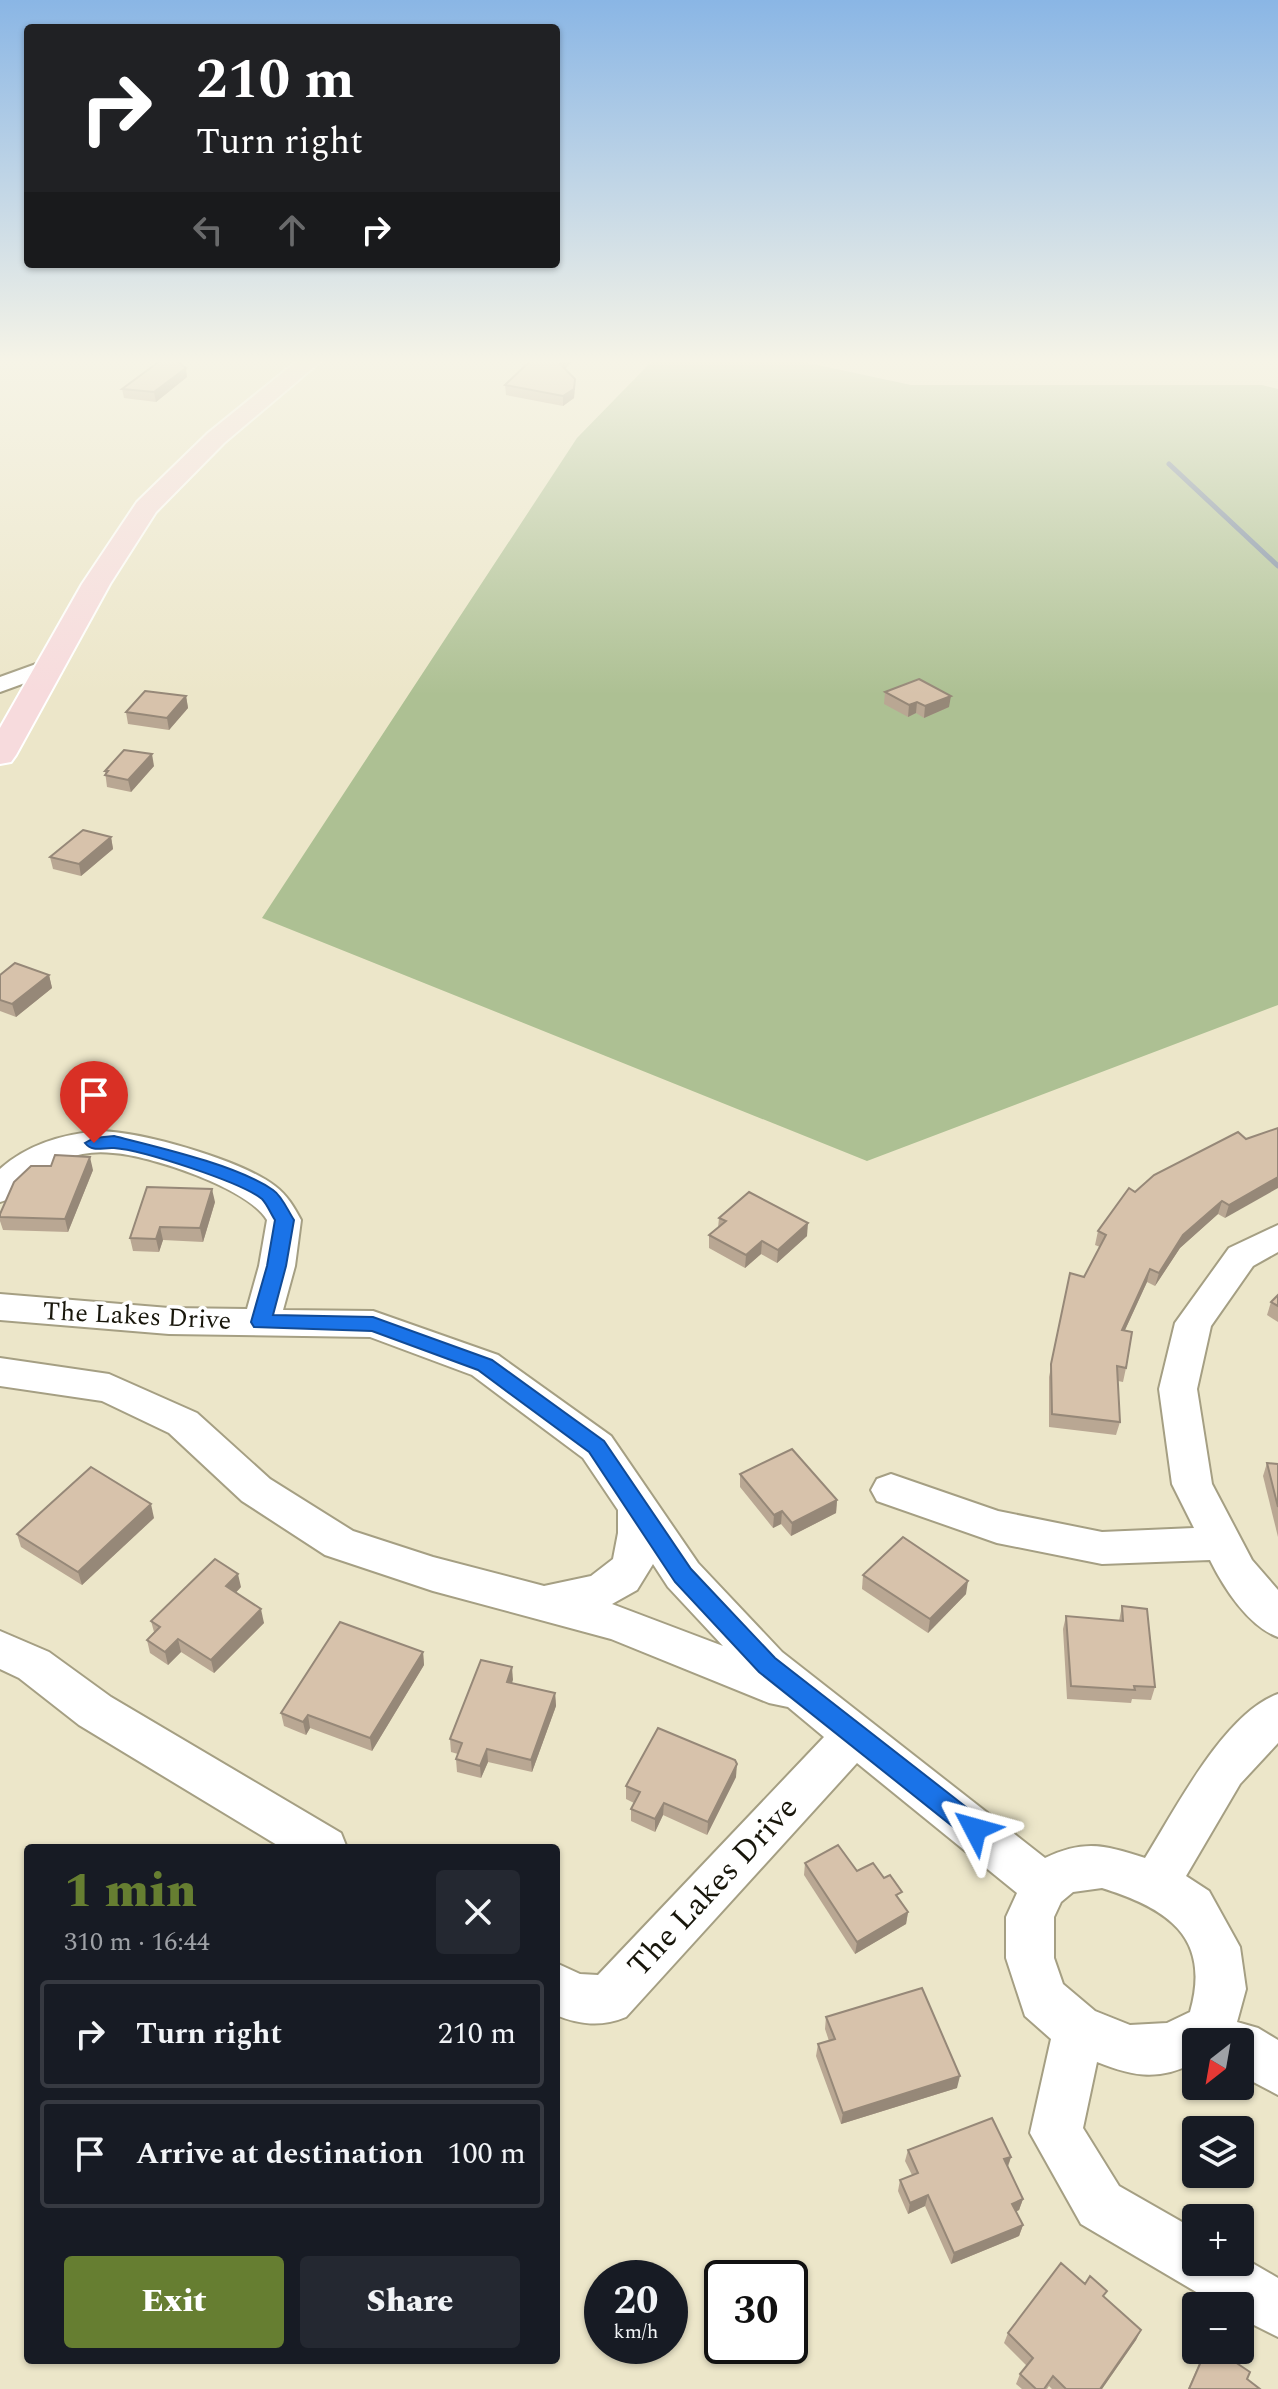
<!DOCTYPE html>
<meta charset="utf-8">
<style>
:root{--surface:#171b24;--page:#242831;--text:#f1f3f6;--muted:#9ea1a6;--line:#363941;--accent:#667e31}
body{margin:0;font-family:Spectral,serif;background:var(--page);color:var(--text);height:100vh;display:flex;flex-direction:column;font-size:30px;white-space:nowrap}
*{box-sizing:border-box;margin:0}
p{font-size:26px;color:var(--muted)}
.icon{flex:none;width:44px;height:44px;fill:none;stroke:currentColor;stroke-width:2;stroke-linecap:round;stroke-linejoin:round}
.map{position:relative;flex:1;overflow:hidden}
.panel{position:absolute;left:24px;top:1844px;width:536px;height:520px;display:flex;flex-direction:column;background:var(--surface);border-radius:8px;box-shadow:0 2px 6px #0004}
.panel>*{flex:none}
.top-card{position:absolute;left:24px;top:24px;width:536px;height:244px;border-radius:8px;box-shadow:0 2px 6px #0004;background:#202124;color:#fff;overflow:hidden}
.needle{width:52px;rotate:211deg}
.tools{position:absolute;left:1182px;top:2028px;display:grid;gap:16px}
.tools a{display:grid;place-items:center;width:72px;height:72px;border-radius:8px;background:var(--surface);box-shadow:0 2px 6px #0004;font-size:40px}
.speed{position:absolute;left:584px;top:2260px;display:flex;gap:16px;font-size:40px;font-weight:700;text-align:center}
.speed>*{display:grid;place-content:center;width:104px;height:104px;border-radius:50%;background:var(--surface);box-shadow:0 2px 6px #0004;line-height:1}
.speed small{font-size:20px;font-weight:400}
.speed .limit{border:4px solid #111;border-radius:12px;background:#fff;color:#111}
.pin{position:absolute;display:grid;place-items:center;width:68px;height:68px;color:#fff;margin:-82px -34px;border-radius:50% 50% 50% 0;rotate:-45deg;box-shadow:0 0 8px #0007}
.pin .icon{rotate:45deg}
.me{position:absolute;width:88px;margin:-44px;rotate:309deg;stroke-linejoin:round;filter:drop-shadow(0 0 6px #0008)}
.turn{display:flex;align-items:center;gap:28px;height:168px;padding:0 40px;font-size:36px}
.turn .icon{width:104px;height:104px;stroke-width:2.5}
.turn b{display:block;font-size:56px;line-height:68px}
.lanes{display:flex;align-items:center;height:76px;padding:0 40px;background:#0003;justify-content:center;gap:40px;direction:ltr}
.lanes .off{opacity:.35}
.round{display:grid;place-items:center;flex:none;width:84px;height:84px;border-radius:8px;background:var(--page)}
.summary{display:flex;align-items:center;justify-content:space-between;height:136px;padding:0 40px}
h1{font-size:48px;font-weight:800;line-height:60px;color:var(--accent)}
.primary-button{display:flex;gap:16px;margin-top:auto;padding:16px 40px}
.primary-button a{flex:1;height:92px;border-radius:8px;background:var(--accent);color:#fff;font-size:32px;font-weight:800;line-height:92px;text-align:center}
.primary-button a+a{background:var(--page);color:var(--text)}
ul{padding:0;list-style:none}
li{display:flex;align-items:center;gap:24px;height:108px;margin:0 16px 12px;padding:0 24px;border:4px solid var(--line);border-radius:8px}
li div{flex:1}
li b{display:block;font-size:30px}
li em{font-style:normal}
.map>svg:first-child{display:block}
.forest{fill:#adc093}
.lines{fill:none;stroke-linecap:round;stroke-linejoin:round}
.stream{stroke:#7687a0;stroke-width:5}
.minor-casing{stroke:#a59f83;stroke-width:4}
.major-casing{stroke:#fff;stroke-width:4}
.minor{fill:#fff;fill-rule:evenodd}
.major{fill:#f7dbdd;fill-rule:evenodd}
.wall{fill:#b9a793}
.shaded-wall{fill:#968878}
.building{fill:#d7c2ab;stroke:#968878;stroke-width:2}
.route{fill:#1a73e8;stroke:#114b97;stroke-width:2}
.labels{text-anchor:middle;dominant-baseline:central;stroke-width:7;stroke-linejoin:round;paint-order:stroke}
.street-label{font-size:26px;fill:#18160b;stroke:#fff}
.near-street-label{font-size:32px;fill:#18160b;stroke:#fff}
</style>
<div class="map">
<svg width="1278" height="2389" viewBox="0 0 1278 2389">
<rect width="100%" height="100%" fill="#ece6c9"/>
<path class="forest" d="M652,361H799L911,385H1262L1278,389V1005L867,1161L262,918L577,438Z"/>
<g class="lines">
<path class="stream" d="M1169,464L1278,566"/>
<defs>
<g id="minor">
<path d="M50,659L58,661L62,666L58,671L0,692V677Z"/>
<path d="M100,1131C143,1132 241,1160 275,1186C287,1195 294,1207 301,1220L295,1266L283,1310L373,1311L498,1355L611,1436L698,1563L782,1652L1045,1858C1084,1839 1106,1845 1145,1858C1175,1810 1224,1713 1278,1694V1743L1240,1784L1186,1876L1209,1891L1240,1947L1246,1989L1237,2022L1258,2028L1278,2040V2095L1240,2075V2042H1196V2062C1159,2081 1134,2077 1097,2062L1083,2128L1119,2186L1196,2230V2262H1240V2256L1278,2278V2337L1240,2318V2306H1220L1081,2224L1030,2133L1051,2039L1025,2016L1006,1958V1917L1017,1893L857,1763L626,2017C602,2027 580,2025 556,2015V1963L580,1974L598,1975L824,1737L788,1707L769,1703L611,1639L433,1591L325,1555L242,1501L169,1433L102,1401L0,1386V1358L109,1374L197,1413L270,1479L353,1531L433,1557L544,1586L591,1576L613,1559L618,1533V1510L583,1458L472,1375L370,1337L169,1334L0,1320V1294L169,1308L247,1309L259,1266L267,1220C248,1188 149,1155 113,1153C97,1151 80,1153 65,1159C53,1163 42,1169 32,1177C20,1186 16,1198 0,1202V1169C28,1144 63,1134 100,1131ZM653,1564L668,1587L723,1646L612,1604L637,1590ZM1102,1888C1166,1908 1212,1936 1190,2012L1167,2023L1130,2025L1095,2011L1063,1984L1054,1958V1917L1061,1902L1073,1892Z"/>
<path d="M1278,1225V1252L1253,1266L1211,1326L1197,1389L1212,1484L1252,1560L1278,1590V1637C1248,1626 1224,1588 1210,1560L1102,1564L997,1543L877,1501L871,1490L877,1479L891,1474L998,1511L1102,1532L1194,1528L1172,1484L1159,1389L1175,1323L1229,1248Z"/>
<path d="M0,1631L49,1652L111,1697L341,1833L347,1848H282L79,1725L19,1678L0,1669Z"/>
</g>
<path id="major" d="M297,361H321L224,443L156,512L110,584L16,755L11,762L0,764V728L82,584L137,502L208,433Z"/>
</defs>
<use href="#minor" class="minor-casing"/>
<use href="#major" class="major-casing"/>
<use href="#minor" class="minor"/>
<use href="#major" class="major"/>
</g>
<g class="wall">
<path d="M530,361H573L565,369L575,389L574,398L563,406L506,395L505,385Z"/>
<path d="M187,377L156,402L124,398L122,389Z"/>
<path d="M885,692L949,707L924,718L916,713L908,717L884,704Z"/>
<path d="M186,696L188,708L169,730L128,724L126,712Z"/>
<path d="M154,766L131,792L107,787L105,771Z"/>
<path d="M111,837L113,849L81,876L53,869L50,857Z"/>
<path d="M0,975H49L52,988L16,1017L0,1011Z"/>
<path d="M1278,1128L1225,1218L1218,1214L1180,1248L1155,1286L1147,1282L1125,1330L1126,1368L1123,1382L1118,1381L1120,1422L1116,1435L1049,1427V1377L1070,1273L1084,1277L1100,1247L1095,1245L1098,1231L1135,1192L1246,1139Z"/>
<path d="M93,1170L68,1232L3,1230L0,1221V1214Z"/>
<path d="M215,1202L203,1242L163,1240L159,1252L133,1251L130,1238Z"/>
<path d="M719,1218L807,1236L777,1263L761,1254L745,1268L709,1248V1235L718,1228Z"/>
<path d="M1278,1295V1322L1267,1315L1271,1302Z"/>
<path d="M1267,1463L1278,1464V1537L1263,1476Z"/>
<path d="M740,1474L837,1500L836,1513L791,1536L781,1524L773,1528L740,1487Z"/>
<path d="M154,1518L82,1585L21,1547L17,1534Z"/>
<path d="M863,1575L966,1594L928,1633L862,1589Z"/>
<path d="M241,1587L235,1593L264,1623L214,1673L181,1652L168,1665L150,1653L147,1640L154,1632L151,1621Z"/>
<path d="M1122,1606L1155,1687L1151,1700L1132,1699L1131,1703L1067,1699L1063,1629L1066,1616L1119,1621Z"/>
<path d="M423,1652L424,1665L372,1751L310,1728L306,1735L284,1726L281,1713Z"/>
<path d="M512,1667V1683L555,1693L556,1706L532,1772L488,1762L481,1778L457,1772L456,1759L458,1754L451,1752L450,1739Z"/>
<path d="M736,1777L707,1835L663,1815L655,1832L631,1821V1809L634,1803L626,1799V1786Z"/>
<path d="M805,1863L857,1871L900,1900L908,1912L906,1924L855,1954L804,1875Z"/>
<path d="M826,2017L957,2088L841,2124L816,2056L818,2044L829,2041L825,2029Z"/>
<path d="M908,2150L1011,2157L1008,2167L1023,2199L1019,2210L1016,2212L1023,2225L1019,2236L951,2264L925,2206L908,2214L898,2191L900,2180L912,2175L905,2161Z"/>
<path d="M1085,2284L1104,2297L1141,2330L1136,2340L1102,2389H1052L1049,2386L1047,2389H1022L1016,2384L1020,2374L1027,2366L1004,2343L1008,2333Z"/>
<path d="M1205,2350H1217L1247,2379L1260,2389H1188Z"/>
</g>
<g class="shaded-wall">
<path d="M563,361H573L560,373V364Z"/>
<path d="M186,368L187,377L156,402L154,392Z"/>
<path d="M575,379L574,398L563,406V396Z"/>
<path d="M186,696L188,708L169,730L167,718Z"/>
<path d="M951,696L949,707L924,718L925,706Z"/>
<path d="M917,702L916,713L908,717L909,705Z"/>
<path d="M152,754L154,766L131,792L128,780Z"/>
<path d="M111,837L113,849L81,876L79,864Z"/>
<path d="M49,975L52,988L16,1017L12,1004Z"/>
<path d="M90,1157L93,1170L68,1232L65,1219Z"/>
<path d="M1278,1177V1188L1225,1218L1229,1205Z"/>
<path d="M212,1189L215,1202L203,1242L200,1228Z"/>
<path d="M1222,1201L1218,1214L1180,1248L1155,1286L1159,1273L1183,1235Z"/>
<path d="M808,1223L807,1236L777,1263L778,1250Z"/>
<path d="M160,1227L163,1240L159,1252L156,1239Z"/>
<path d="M762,1241L761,1254L745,1268L746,1255Z"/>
<path d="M1150,1269L1147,1282L1119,1343L1122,1330Z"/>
<path d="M837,1500L836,1513L791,1536L792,1523Z"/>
<path d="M151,1504L154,1518L82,1585L78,1572Z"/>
<path d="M782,1511L781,1524L773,1528L774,1515Z"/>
<path d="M238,1574L241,1587L229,1600L226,1586Z"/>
<path d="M968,1581L966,1594L928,1633L930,1619Z"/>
<path d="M261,1609L264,1623L214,1673L211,1660Z"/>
<path d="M178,1639L181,1652L168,1665L165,1652Z"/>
<path d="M423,1652L424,1665L372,1751L370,1738Z"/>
<path d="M512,1667L513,1680L508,1694L507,1682Z"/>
<path d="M555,1693L556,1706L532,1772L531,1760Z"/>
<path d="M308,1715L310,1728L306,1735L303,1722Z"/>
<path d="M487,1749L488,1762L481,1778L480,1766Z"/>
<path d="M737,1764L736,1777L707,1835L708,1822Z"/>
<path d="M664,1803L663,1815L655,1832V1819Z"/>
<path d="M908,1912L906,1924L855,1954L857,1942Z"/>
<path d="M960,2076L957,2088L841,2124L843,2113Z"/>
<path d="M1011,2157L1007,2168L1004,2159Z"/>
<path d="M928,2195L925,2206L908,2214L910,2203Z"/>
<path d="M1023,2199L1019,2210L1009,2214L1012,2204Z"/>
<path d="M1023,2225L1019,2236L951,2264L954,2253Z"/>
<path d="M1141,2330L1136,2340L1102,2389H1100Z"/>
</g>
<g class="building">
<path d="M160,361H176L186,368L154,392L122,389Z"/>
<path d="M530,361H563L560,364L575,379L574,389L563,396L505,385Z"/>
<path d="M919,679L951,696L925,706L917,702L909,705L885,692Z"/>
<path d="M145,691L186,696L167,718L126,712Z"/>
<path d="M124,750L152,754L128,780L105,775L108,771H105Z"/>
<path d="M83,830L111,837L79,864L50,857Z"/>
<path d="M15,963L49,975L12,1004L0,1000V975Z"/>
<path d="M1278,1128V1177L1229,1205L1222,1201L1183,1235L1159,1273L1150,1269L1122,1330L1132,1332L1126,1368L1117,1366L1120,1422L1052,1414L1051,1364L1070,1273L1084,1277L1106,1235L1098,1231L1129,1188L1135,1192L1154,1175L1238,1132L1246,1139Z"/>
<path d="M55,1155L90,1157L65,1219L0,1217V1214L14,1182L31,1166H51Z"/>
<path d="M147,1187L212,1189L200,1228L160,1227L156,1239L130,1238Z"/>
<path d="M749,1192L808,1223L778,1250L762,1241L746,1255L709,1235L726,1221L719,1218Z"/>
<path d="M1278,1295V1306L1271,1302Z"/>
<path d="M792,1449L837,1500L792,1523L782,1511L774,1515L740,1474Z"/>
<path d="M1267,1463L1278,1464V1507Z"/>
<path d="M91,1467L151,1504L78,1572L17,1534Z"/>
<path d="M903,1537L968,1581L930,1619L863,1575Z"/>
<path d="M215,1559L238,1574L226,1586L261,1609L211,1660L178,1639L165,1652L147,1640L160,1627L151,1621Z"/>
<path d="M1122,1606L1147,1609L1155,1687L1134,1686L1135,1690L1071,1686L1066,1616L1123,1621Z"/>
<path d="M340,1622L423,1652L370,1738L308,1715L303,1722L281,1713Z"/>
<path d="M481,1660L512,1667L507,1682L555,1693L531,1760L487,1749L480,1766L456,1759L462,1743L450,1739Z"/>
<path d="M658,1728L735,1760L737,1764L708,1822L664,1803L655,1819L631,1809L640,1792L626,1786Z"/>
<path d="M838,1845L857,1871L873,1863L884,1878L890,1875L902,1892L896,1895L908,1912L857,1942L805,1863Z"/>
<path d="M922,1988L960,2076L843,2113L818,2044L835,2039L826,2017Z"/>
<path d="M992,2118L1011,2157L1004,2159L1023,2199L1012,2204L1023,2225L954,2253L928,2195L910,2203L900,2180L918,2173L908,2150Z"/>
<path d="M1061,2263L1085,2284L1090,2276L1107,2291L1103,2296L1141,2330L1100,2389H1066L1053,2376L1044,2389H1036L1020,2374L1033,2358L1008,2333Z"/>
<path d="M1206,2350H1217L1250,2372L1247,2379L1260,2389H1189Z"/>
</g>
<linearGradient id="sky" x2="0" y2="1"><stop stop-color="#8ab6e5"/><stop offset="0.52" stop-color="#f6f4e7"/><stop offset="1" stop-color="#f6f4e7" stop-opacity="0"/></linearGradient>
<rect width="1278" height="695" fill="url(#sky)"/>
<path class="route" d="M114,1136C157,1147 237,1165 273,1190C282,1196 288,1211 294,1220L286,1266L273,1315L373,1317L492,1360L604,1441L691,1569L775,1658L984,1821L987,1829L984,1837L975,1840L966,1837L759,1672L675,1582L589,1452L478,1370L372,1331L254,1327L251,1322L267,1266L275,1220C271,1214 267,1204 262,1199C241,1182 142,1150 114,1148C103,1147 93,1153 85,1143L94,1138Z"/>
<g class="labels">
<g class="street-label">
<text transform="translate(137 1316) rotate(3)">The Lakes Drive</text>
</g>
<g class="near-street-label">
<text transform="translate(713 1887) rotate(-47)">The Lakes Drive</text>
</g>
</g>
</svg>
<div class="tools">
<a><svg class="needle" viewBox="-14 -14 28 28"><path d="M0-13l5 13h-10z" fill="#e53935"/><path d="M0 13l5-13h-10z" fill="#9ea1a6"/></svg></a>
<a><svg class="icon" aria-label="layers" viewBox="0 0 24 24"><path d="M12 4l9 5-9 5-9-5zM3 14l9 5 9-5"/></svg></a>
<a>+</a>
<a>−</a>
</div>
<div class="speed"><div>20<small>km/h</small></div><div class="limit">30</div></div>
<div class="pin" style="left:94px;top:1143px;background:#d93025"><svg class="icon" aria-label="arrive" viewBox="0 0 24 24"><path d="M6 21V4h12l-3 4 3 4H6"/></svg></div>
<svg class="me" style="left:975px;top:1829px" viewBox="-20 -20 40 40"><path d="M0-17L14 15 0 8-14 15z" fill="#1a73e8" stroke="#fff" stroke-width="4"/></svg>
<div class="top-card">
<div class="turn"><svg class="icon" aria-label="right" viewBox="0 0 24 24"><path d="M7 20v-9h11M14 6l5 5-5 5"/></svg><div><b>210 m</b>Turn right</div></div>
<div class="lanes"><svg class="icon off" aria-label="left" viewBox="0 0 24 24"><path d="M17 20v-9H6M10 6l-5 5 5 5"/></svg><svg class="icon off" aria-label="ahead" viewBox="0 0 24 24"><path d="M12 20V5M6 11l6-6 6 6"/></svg><svg class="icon" aria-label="right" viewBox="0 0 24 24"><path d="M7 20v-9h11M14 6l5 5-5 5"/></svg></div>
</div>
<section class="panel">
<div class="summary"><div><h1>1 min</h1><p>310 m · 16:44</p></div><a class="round"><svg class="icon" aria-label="close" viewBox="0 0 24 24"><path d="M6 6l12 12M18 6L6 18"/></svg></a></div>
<ul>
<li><svg class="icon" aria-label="right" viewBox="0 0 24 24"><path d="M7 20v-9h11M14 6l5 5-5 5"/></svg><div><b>Turn right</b></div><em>210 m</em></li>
<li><svg class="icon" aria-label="arrive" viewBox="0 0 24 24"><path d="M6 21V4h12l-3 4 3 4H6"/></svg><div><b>Arrive at destination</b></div><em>100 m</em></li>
</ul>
<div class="primary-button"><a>Exit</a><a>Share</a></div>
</section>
</div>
